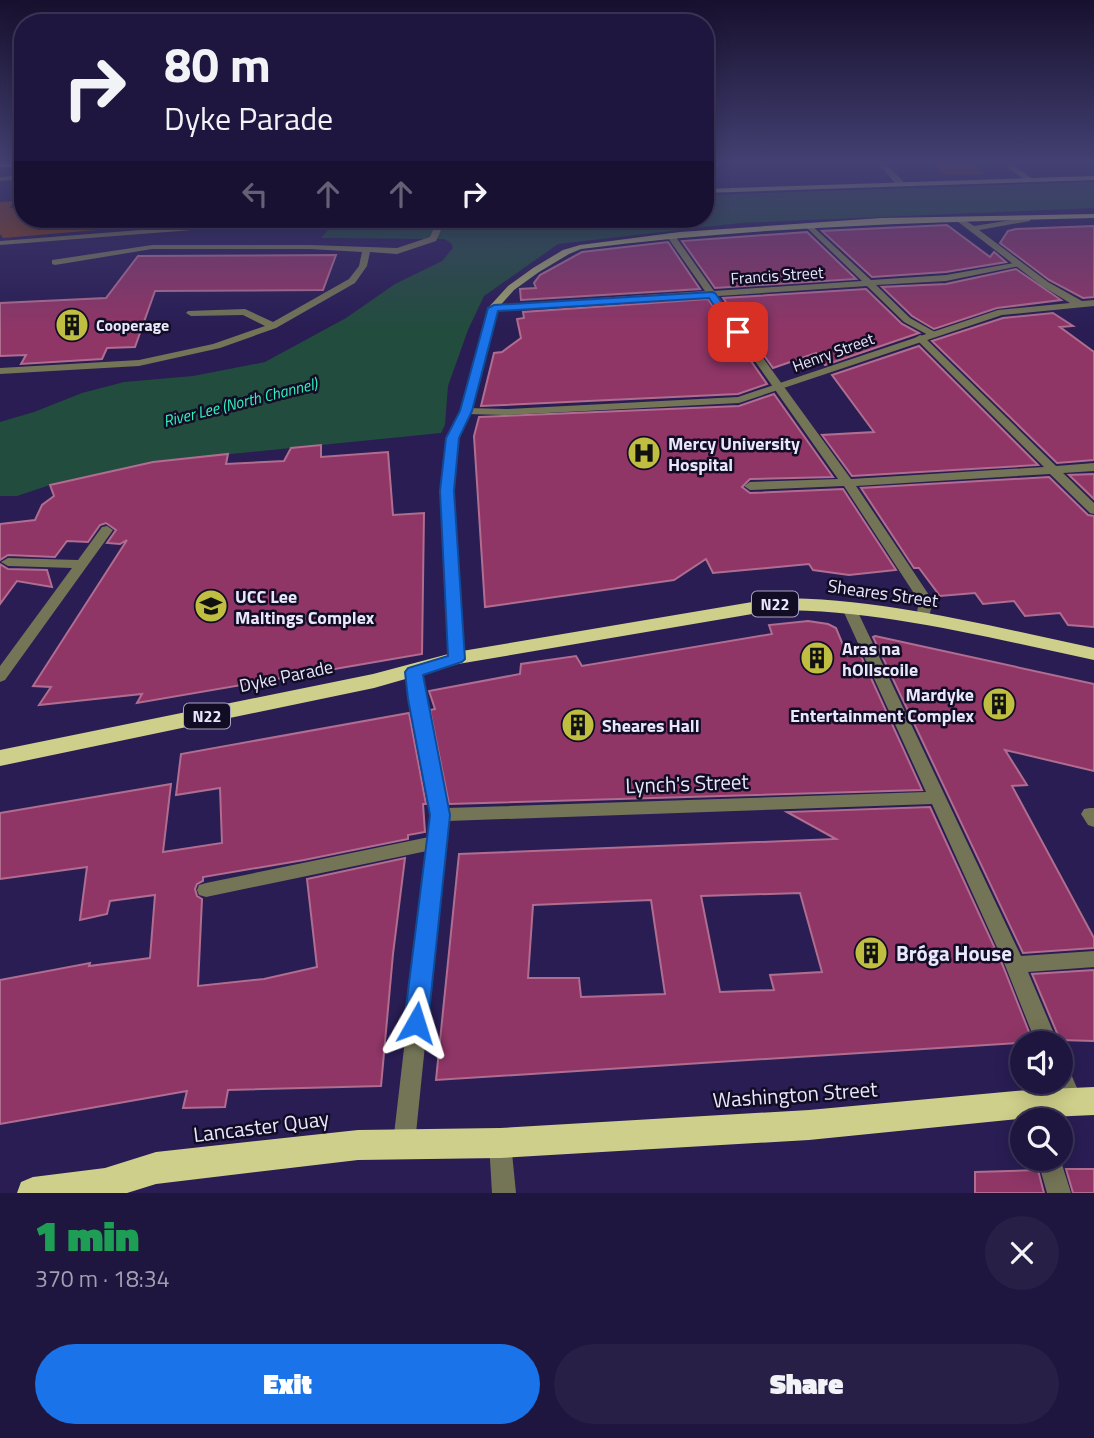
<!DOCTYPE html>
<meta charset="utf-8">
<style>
:root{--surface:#1f163f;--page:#271f46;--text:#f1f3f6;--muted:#a19fb0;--line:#3c3559;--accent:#1a73e8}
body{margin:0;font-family:"Titillium Web",sans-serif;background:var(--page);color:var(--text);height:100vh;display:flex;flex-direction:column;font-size:26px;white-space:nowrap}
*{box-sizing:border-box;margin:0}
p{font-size:23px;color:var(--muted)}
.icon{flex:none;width:38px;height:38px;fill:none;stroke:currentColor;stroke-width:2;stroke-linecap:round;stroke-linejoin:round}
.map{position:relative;height:1193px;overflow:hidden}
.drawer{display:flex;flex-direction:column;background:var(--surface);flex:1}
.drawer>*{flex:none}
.top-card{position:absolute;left:14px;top:14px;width:700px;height:214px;border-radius:28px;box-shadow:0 4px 18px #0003,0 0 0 2px var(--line);background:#1f163f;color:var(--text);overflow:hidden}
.controls{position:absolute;left:1010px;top:1031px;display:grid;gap:14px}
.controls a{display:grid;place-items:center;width:63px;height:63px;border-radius:50%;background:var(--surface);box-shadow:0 4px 18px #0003,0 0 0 2px var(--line);font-size:35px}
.pin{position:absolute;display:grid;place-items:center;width:60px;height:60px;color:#fff;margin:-30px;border-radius:14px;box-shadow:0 4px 10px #0006}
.me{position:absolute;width:77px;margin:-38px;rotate:6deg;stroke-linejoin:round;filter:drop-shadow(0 0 5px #0008)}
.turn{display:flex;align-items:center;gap:24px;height:147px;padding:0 35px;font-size:32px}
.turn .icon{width:91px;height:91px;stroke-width:2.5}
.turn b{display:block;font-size:49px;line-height:60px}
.lanes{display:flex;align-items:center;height:66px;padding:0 35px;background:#0003;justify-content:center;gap:35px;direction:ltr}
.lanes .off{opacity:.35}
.round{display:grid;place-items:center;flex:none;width:74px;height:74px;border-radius:37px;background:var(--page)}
.summary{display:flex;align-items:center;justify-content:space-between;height:119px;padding:0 35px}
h1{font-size:42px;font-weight:800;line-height:52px;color:#1e9e55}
.primary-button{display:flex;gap:14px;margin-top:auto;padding:14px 35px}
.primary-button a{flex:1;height:80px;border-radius:42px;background:var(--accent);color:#fff;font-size:28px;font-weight:800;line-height:80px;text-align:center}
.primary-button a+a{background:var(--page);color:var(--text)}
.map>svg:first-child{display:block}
.green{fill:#75370d}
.forest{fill:#823f15}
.water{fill:#224c3d}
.building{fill:#8f3667;stroke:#b06d8f;stroke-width:2;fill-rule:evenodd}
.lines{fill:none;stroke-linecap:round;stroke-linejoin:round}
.service{fill:#747457;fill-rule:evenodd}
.minor{fill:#747457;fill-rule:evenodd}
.tertiary{fill:#747457;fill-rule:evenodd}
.secondary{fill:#9e9f70;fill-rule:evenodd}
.trunk{fill:#cecf8a;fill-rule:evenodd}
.route{fill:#1a73e8;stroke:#114b97;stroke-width:2}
.labels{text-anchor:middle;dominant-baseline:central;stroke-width:5;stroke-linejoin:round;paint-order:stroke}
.far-street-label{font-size:16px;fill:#e8e7fc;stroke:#120d25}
.far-poi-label{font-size:16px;font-weight:bold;fill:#e8e7fc;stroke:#120d25;text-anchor:start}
.far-water-label{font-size:16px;font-style:italic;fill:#31f1bd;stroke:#120d25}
.shield{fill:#120d25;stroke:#a8a6bc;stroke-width:2}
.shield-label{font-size:16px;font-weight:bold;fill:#e8e7fc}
.poi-label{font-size:18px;font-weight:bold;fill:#e8e7fc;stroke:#120d25;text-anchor:start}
.street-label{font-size:18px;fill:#e8e7fc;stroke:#120d25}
.near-street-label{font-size:21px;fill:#e8e7fc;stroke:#120d25}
.near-poi-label{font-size:21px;font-weight:bold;fill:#e8e7fc;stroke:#120d25;text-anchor:start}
</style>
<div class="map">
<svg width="1094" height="1193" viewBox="0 0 1094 1193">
<rect width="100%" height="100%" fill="#291d54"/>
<path class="green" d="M932,162H969L984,174L945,175Z"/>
<path class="forest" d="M14,201L10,208H23V219H225L3,238L0,234V202Z"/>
<path class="water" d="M1094,182V208L740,223L558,244L484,296L468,330L448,386L445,425L441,433L151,462L50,485L17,496H0V422L34,412L82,393L124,382L193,376L265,362L346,318L395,284L442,261L453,248L451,243L444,239L321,238L334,223L451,226L483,219H705V195Z"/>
<g class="building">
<path d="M947,225L990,257L994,252L1006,262L946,272L872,277L822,231Z"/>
<path d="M1094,226V297L1083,298L1049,280L1000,243L1008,231L1016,229Z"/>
<path d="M807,232L856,279L715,288L682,241Z"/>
<path d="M668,242L700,289L521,300L520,289L536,288L534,283L540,275L582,252Z"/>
<path d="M336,255L323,290L155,291L135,347L107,348L102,359L21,364L26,355L0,356V303L106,298L138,256Z"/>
<path d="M1016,269L1061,300L997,308L934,329L912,316L882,287L946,284Z"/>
<path d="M866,289L902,324L919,333L825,365L816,353L773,368L723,298Z"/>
<path d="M708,299L767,384L738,394L481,406L494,353L502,352L521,338L517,319L524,318L523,312Z"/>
<path d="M1053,313L1073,326L1060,327L1094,352V460L1057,463L932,341L1003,318Z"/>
<path d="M919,346L1038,465L852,476L822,435L874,432L832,375Z"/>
<path d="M774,394L833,477L750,479L742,487L750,493L843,489L896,570L849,575L813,570L809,564L713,573L706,559L674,580L485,607L474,436L479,417L739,406Z"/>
<path d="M321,445V457L388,452L393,515L424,513L422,654L137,703L142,694L39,705L51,687L33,686L127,540L120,544L107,543L116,530L106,523L100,525L88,542L67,541L55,557L8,555L0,560V524L35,520L42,505L54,496L50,485L153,462L228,454L226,464L284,461L291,448Z"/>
<path d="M1094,474V499L1069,475Z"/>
<path d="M1049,477L1088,515L1094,516V627L1068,625L1060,613L1025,616L1014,601L983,604L975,593L940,596L919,568H914L861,488Z"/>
<path d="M0,564L8,569L47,570L52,587L17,581L0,604Z"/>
<path d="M808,621L828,624L836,628L845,650L856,645L922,790L449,804L430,710L435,709L429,691L520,674L521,664L576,656L582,666L772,634L769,625Z"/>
<path d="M875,636L1094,684V771L1005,750L1027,785L1012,786L1094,938V948L1023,953L873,637Z"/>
<path d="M409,713L426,804H423L425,832L408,835V839L304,860L203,877V881L197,884L195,889L197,896L202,899L198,986L264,979L317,967L307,879L405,858L393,954L381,1086L228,1090L225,1107L183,1108L187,1091L0,1124V980L90,963L89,966L150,958L155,895L110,901L107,914L80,920L87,867L0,879V813L171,784L163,852L222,843L220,788L176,795L181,754Z"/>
<path d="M930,807L1003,966L1033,1042L436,1080L459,854L836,839L787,812ZM800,893L822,972L770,975L774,990L720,992L701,896ZM651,900L665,994L581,997L579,978H528L533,905Z"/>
<path d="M1094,970V1041L1060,1040L1032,974Z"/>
<path d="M1066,1169H1094V1193H1073Z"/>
<path d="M1038,1170L1044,1193H975V1172Z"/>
</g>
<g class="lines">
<g class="service">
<path d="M23,175V179L0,181V177Z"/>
<path d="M280,219H311L307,221L0,245V241Z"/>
<path d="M438,219H446L436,241L397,254L370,252L367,266L355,283L276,328L220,348L139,366L0,374V368L139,360L213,344L265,326L243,315L191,316L186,313L188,311L245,309L273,322L349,279L359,266L362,252L310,249H152L55,265L52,264V260L152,245H310L397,248L430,237Z"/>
<path d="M107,526L113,530L5,680L0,682V666L72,568L8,566L1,562L8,558L78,560L102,527Z"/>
<path d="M1037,1158H1060L1071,1193H1047Z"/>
</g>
<g class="minor">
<path d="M877,162H884L903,181V185H897Z"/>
<path d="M1001,162H1009L1034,180L1027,182Z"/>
<path d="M809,223L871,280L946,275L1020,262L1024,265L946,281L876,285L910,318L935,332L937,334L932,337L904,322L867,286L718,296L851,479L1044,467L915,338L920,335L923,336L1056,466L1094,463V471L1063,473L1094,503V514L1090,513L1050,474L856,486L933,601L928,621L923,622L916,618L919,601L844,486L750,490L744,486L750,482L838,479L709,296L493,311L488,308L493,305L705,291L666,235L670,233H673L714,291L862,281L806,227L805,225Z"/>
<path d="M848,602L855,606L1021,956L1094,951V967L1028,972L1058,1043H1036L1005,965L932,804L448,821L415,1143L412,1151L404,1154L396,1151L393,1143L427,851L206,897L199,895L197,890L199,885L206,883L429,837L431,815L409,699L406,672L414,667L422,672L425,699L447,808L926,792L841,606Z"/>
<path d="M1090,808H1094V827L1088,825L1081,814L1084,809Z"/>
<path d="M1060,1064L1068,1067L1083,1102L1080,1109L1072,1112L1064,1109L1052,1082H1060Z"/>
</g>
<g class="tertiary">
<path d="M960,217L974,226L1030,217V221L979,230L1048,282L1082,301L1094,300V306L1002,315L739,403L506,415L466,414L461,411L466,408L506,409L738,397L998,310L1070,303L1042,286L957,221L956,219Z"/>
<path d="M500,1132L508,1135L511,1143L516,1193H492L489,1143L492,1135Z"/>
</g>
<g class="secondary">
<rect x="0" y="163" width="23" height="4"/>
<path d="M1094,176V180L705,193V189Z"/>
<path d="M1094,214V218C922,222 752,227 581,249L569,254L539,272L514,290L497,309L471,411L459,438L453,491L464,658L461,661H451L448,658L441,491L447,438L461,411L488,308L508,286L533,268L563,250L580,245L680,232L881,218Z"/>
</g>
<g class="trunk">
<path d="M776,598C884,598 989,626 1094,648V660C989,638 884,610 776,610L458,664L374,688L0,766V750L373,674L456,652Z"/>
<path d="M1094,1087V1115L1027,1118L809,1140L500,1158L358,1160L156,1184L127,1193H17L21,1182L33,1177L105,1168L156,1152L358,1130L500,1128L809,1110L1027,1090Z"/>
</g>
</g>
<linearGradient id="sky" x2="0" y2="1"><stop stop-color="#17102e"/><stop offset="0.49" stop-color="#434072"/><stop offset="1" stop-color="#434072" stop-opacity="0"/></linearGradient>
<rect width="1094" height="329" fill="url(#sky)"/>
<path class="route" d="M712,292L715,293L742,330V335H734L709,298L498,311L472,411L459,438L454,491L465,659L462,662L423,675L450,815L428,1023L425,1030L416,1033L408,1030L404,1023L430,815L408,699L405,672L408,668L448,656L440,491L446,438L460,411L488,308L494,305Z"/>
<defs>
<symbol id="building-disc" viewBox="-11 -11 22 22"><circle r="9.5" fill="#bfbe41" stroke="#120d25"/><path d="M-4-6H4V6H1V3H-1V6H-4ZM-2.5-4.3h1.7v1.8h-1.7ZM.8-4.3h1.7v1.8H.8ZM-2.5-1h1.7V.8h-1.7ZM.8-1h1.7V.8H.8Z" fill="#111"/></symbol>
<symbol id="hospital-disc" viewBox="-11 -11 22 22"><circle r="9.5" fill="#bfbe41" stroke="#120d25"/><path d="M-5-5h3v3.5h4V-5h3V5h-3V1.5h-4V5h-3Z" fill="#111"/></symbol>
<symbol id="university-disc" viewBox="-11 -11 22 22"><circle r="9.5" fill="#bfbe41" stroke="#120d25"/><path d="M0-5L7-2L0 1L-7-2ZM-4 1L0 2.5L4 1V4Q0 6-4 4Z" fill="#111"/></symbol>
</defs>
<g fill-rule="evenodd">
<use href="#building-disc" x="53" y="306" width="38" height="38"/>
<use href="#hospital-disc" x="625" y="434" width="38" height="38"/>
<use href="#university-disc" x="192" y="587" width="38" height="38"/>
<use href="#building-disc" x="798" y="639" width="38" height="38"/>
<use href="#building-disc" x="980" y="685" width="38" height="38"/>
<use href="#building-disc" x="559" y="706" width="38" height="38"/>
<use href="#building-disc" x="852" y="934" width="38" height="38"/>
</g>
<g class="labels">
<g class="far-street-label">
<text transform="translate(777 275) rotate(-4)">Francis Street</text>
<text transform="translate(833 352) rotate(-20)">Henry Street</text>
</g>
<g class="far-poi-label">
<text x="96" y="325">Cooperage</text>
</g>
<g class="far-water-label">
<text transform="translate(240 402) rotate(-14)">River Lee (North Channel)</text>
</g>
<g class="shield">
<rect x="752" y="591.5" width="46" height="25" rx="5"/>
<rect x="184" y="703.5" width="46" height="25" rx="5"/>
</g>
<g class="shield-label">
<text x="775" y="604">N22</text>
<text x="207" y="716">N22</text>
</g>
<g class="poi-label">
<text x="668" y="443">Mercy University<tspan x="668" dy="21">Hospital</tspan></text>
<text x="235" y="596">UCC Lee<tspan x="235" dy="21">Maltings Complex</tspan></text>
<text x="842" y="648">Aras na<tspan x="842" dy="21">hOllscoile</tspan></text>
<text x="974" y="694" text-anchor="end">Mardyke<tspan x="974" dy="21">Entertainment Complex</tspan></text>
<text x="602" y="725">Sheares Hall</text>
</g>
<g class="street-label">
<text transform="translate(883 593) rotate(8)">Sheares Street</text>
<text transform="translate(286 676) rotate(-12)">Dyke Parade</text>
</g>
<g class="near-street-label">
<text transform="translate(687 783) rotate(-2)">Lynch's Street</text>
<text transform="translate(795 1094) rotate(-4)">Washington Street</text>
<text transform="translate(261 1126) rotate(-7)">Lancaster Quay</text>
</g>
<g class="near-poi-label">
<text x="896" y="953">Bróga House</text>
</g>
</g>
</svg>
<div class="controls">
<a><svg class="icon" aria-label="sound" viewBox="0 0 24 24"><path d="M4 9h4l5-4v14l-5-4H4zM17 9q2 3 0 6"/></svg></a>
<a><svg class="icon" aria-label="search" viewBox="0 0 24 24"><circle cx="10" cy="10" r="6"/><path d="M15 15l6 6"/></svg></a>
</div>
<div class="pin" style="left:738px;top:332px;background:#d93025"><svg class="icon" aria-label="arrive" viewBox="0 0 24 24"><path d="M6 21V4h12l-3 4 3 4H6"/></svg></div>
<svg class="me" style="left:416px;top:1023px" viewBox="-20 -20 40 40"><path d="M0-17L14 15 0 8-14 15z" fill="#1a73e8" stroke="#fff" stroke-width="4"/></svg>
<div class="top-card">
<div class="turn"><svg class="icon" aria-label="right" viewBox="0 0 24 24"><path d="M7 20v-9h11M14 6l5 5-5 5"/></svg><div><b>80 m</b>Dyke Parade</div></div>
<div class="lanes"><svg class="icon off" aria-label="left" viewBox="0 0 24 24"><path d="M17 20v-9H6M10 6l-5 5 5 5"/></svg><svg class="icon off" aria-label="ahead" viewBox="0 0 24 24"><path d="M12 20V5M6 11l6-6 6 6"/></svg><svg class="icon off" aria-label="ahead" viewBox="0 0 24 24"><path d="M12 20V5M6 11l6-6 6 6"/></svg><svg class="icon" aria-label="right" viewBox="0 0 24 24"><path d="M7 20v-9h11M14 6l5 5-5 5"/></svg></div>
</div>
</div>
<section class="drawer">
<div class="summary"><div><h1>1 min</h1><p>370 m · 18:34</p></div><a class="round"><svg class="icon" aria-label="close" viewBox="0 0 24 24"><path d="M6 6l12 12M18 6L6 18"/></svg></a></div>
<div class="primary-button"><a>Exit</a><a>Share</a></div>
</section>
